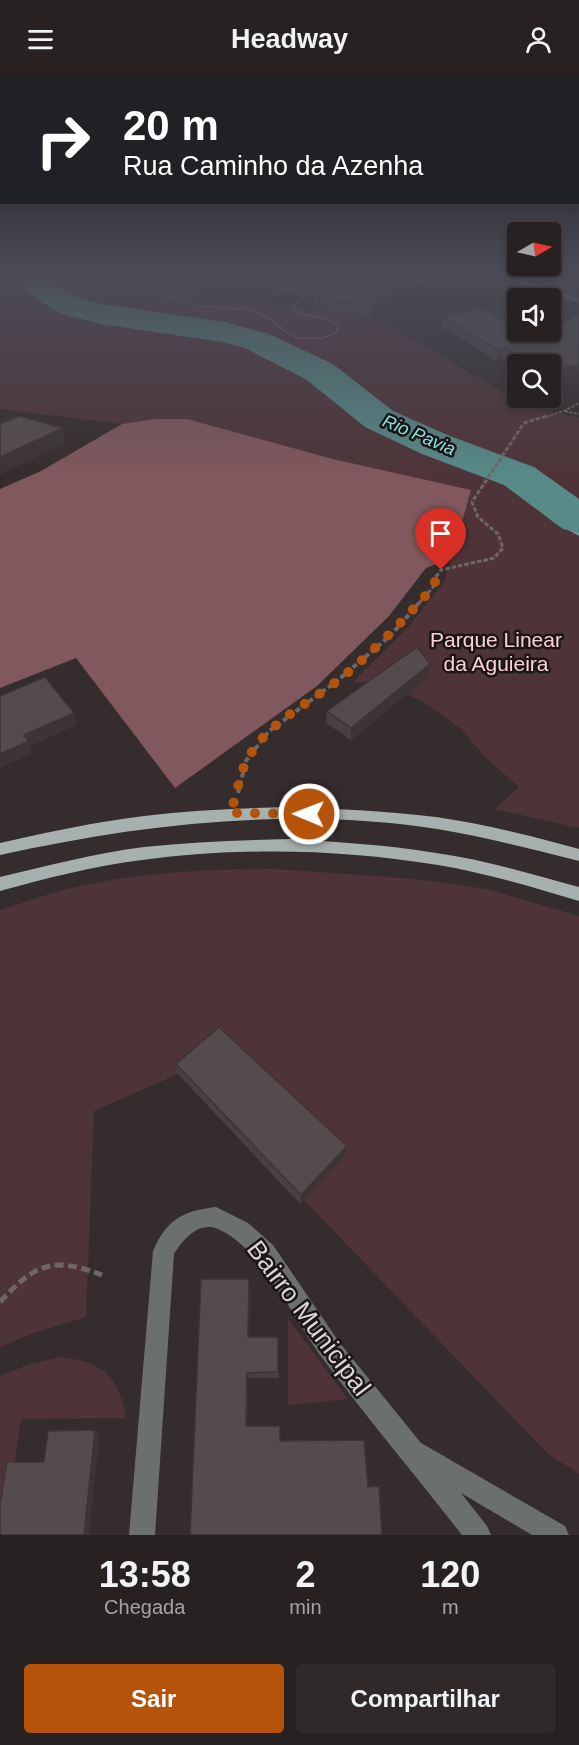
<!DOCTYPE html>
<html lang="pt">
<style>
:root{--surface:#282122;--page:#30292a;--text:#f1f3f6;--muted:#a5a3a5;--line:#443e40;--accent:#b45309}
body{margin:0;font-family:Helvetica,sans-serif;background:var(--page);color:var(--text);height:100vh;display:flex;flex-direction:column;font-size:22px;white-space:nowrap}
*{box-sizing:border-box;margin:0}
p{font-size:20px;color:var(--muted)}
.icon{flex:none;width:33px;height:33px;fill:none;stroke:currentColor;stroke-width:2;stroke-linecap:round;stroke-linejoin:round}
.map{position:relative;height:1457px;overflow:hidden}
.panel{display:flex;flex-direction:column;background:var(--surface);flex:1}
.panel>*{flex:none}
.hud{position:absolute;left:0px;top:0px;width:579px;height:126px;box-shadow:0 3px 9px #0003,0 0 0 2px var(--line);background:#202124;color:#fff;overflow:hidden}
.needle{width:39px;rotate:81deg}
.tools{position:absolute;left:507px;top:144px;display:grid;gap:12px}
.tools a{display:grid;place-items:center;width:54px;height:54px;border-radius:6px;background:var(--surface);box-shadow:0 3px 9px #0003,0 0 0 2px var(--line);font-size:30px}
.pin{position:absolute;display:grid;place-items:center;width:51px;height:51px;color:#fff;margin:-62px -26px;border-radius:50% 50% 50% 0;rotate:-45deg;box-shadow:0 0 6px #0007}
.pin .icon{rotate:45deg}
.me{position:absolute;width:66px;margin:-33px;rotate:271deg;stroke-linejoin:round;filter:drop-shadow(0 0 4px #0008)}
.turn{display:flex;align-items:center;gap:21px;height:126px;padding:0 24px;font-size:27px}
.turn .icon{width:78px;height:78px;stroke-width:2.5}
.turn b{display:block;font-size:42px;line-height:51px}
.eta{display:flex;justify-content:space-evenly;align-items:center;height:102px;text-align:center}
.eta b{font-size:36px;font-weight:800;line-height:42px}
.action{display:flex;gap:12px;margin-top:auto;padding:12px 24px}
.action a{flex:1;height:69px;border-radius:6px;background:var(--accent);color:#fff;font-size:24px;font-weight:800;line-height:69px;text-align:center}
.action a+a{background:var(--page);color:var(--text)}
header{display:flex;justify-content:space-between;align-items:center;height:78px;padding:0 24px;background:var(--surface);font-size:27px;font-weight:800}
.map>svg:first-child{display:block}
.green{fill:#4e3438}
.forest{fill:#80585d}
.water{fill:#588a87;stroke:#7fa09f;stroke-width:1.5}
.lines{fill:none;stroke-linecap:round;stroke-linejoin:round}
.river{fill:#588a87;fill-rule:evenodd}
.path-far3{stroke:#6e6667;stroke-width:2;stroke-dasharray:3 1.5;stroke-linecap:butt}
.path-far2{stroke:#6e6667;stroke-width:3;stroke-dasharray:4.5 2;stroke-linecap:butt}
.path-far1{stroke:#6e6667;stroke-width:4;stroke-dasharray:5 3;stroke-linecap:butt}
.path{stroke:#6e6667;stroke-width:5;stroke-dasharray:9 4.5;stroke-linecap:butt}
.minor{fill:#6b706f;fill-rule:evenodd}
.major{fill:#a6b0af;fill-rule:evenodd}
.wall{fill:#494041}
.shaded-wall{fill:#3c3435}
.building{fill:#554b4c;stroke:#3c3435;stroke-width:1.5}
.route{stroke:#b45309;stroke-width:10;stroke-dasharray:0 18}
.labels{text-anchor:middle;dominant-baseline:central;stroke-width:5;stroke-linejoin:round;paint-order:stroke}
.far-water-label{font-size:18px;font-style:italic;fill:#89dfdb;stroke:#1a1616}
.park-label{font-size:21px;fill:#fcd0d5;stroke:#1a1616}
.near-street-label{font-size:26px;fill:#dbd5d6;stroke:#1a1616}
</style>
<header><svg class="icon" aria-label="menu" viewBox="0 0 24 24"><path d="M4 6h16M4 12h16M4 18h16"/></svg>Headway<svg class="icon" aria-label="person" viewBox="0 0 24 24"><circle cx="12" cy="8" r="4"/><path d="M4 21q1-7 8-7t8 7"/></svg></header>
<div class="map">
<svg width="579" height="1457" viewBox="0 0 579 1457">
<rect width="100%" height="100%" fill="#352c2d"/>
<g class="green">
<path d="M0,194H63L382,243L526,328L579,340V425L569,419L573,453L579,457V750L495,731L519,709L486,680L461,651L425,625L379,603L352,605L410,547L444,504L471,413L333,381L254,359L154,341L122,346L0,331Z"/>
<path d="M532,194H579V210Z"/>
<path d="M276,791L416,801L487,811L579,838V1396L547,1375L304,1122L221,960L178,996L94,1033L86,1239L31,1256L0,1269V832C28,823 55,813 84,807C147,794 212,791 276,791Z"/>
<path d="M288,1241L348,1321L288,1327Z"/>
<path d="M60,1279C102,1284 119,1297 126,1340L21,1341L3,1457H0V1298L30,1286Z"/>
</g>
<path class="forest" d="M154,341H187L333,381L471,412L452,480L426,490L389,538L317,608L175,710L76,580L0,610V411L41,393L122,346Z"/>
<path class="water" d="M542,402L579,425V457L555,444L524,419Z"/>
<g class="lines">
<path class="river" d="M13,194H44C58,211 80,221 102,226L225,244L269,256L333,286L393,333L450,358L534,389L579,421V455L563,451L504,407L422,376L365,349L307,302L245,270L222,264L101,246L59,235L29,216Z"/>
<g class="path-far3">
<path d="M72,194L106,216H158L194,228L247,231L269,240L286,254L299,260H322L336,255L339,248C325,236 307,241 292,231L309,214"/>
<path d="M565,333L579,336"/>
<path d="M542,340L564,333L579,325"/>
</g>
<path class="path-far2" d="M419,525L435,507V500L441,492L494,480L503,470L498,456L478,439L472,424L524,345L547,338"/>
<path class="path-far1" d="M238,715L246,683L269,653L337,603L391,557L420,524"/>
<path class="path" d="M0,1224C35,1186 52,1178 102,1197"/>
<g class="minor">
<path d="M408,194H416L414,197C425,207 438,206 452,203L454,198L449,194H457L462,198L458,206C440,211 419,213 406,197Z"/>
<path d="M485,194H496L579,220V225Z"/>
<path d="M216,1129L248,1145L273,1167L339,1264L421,1365L565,1448L569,1457H532L461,1415L487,1448L491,1457H462C416,1398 368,1341 323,1281C295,1243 261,1169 218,1151C198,1143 183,1162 174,1176L155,1457H129L153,1173C167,1141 183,1133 216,1129Z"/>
</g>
<g class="major">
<path d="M290,729C339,731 387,733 436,739C484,746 532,758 579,771V783C532,771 485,759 437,751C291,729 144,745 0,777V765C48,754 95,744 144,738C192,732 241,730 290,729Z"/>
<path d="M290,761C339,764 388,767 436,775C485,782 532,796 579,809V823C532,809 486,795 438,787C341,771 240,769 142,782C94,788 47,800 0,813V799C47,788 95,775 144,769C192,764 241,762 290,761Z"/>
</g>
</g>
<g class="wall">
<path d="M158,194H400L399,206L371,240L313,231L314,218Z"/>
<path d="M579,237V295L550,304V286H518V290L502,280L496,282L442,249L443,239L516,250L536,257Z"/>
<path d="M430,586L428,599L351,662L326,645L327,633Z"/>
<path d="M176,986L347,1068L346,1077L300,1126L178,996Z"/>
<path d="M250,1208L249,1259H278L279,1300H248L247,1348L280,1363L368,1409L190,1457Z"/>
</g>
<g class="shaded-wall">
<path d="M400,194L399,206L371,240L372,228Z"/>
<path d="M504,270L502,280L496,282L498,272Z"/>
<path d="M579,286V295L550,304V294Z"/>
<path d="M63,350L66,365L0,397V379Z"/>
<path d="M430,586L428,599L351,662V650Z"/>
<path d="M74,635L77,647L30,668L33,675L0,690V676L24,657Z"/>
<path d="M347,1068L346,1077L300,1126L301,1117Z"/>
<path d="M249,1201L250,1208L249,1265L248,1259Z"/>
<path d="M247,1295L248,1300L247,1352L246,1348Z"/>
<path d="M95,1352L100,1356L89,1457H84Z"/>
</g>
<g class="building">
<path d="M233,194H400L372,228L314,219L324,208Z"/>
<path d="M480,230L516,250H518V254H530L536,257L544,254H550V250L579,237V286L550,294V286H538L536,285L532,286L504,270L498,272L443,239Z"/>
<path d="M19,338L63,350L0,379V346Z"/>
<path d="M417,569L430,586L351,650L327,633Z"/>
<path d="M45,599L74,635L24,657L29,663L0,676V618Z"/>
<path d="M219,949L347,1068L301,1117L176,986Z"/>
<path d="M201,1201H249L248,1259H278V1294L247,1295L246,1348H280V1363L364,1362L368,1409L379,1408L382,1457H190Z"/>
<path d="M95,1352L84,1457H0V1427L7,1384H44L48,1353Z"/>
</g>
<linearGradient id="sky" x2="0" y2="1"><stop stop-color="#1d1819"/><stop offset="0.49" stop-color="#4b4b57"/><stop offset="1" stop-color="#4b4b57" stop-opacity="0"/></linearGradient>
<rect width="579" height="398" fill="url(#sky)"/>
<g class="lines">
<path class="route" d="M309,736L230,735C237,718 239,697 247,682C266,646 305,628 336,604C373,575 404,542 435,507V500L441,492"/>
</g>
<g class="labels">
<g class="far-water-label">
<text transform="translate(419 357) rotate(23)">Rio Pavia</text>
</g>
<g class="park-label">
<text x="496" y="561">Parque Linear<tspan x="496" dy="24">da Aguieira</tspan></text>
</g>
<g class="near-street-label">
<text transform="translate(309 1240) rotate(53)">Bairro Municipal</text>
</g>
</g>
</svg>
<div class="tools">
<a><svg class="needle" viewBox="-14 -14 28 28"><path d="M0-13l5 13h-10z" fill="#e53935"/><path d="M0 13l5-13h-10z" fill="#a5a3a5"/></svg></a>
<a><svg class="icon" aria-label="sound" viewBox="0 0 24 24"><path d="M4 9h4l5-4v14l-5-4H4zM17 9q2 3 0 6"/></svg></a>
<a><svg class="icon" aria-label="search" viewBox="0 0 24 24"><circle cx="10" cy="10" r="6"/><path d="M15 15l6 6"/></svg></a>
</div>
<div class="pin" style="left:441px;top:492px;background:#d93025"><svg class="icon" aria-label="arrive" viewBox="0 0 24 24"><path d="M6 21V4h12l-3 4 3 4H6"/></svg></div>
<svg class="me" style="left:309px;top:736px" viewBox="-20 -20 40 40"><circle r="17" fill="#b45309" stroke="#fff" stroke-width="3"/><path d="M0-11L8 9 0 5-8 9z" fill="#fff"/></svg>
<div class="hud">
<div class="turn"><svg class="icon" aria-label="right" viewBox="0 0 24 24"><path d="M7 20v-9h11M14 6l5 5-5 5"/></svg><div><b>20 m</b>Rua Caminho da Azenha</div></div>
</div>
</div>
<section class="panel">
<div class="eta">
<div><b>13:58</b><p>Chegada</p></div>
<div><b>2</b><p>min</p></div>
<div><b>120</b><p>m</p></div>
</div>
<div class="action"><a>Sair</a><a>Compartilhar</a></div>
</section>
